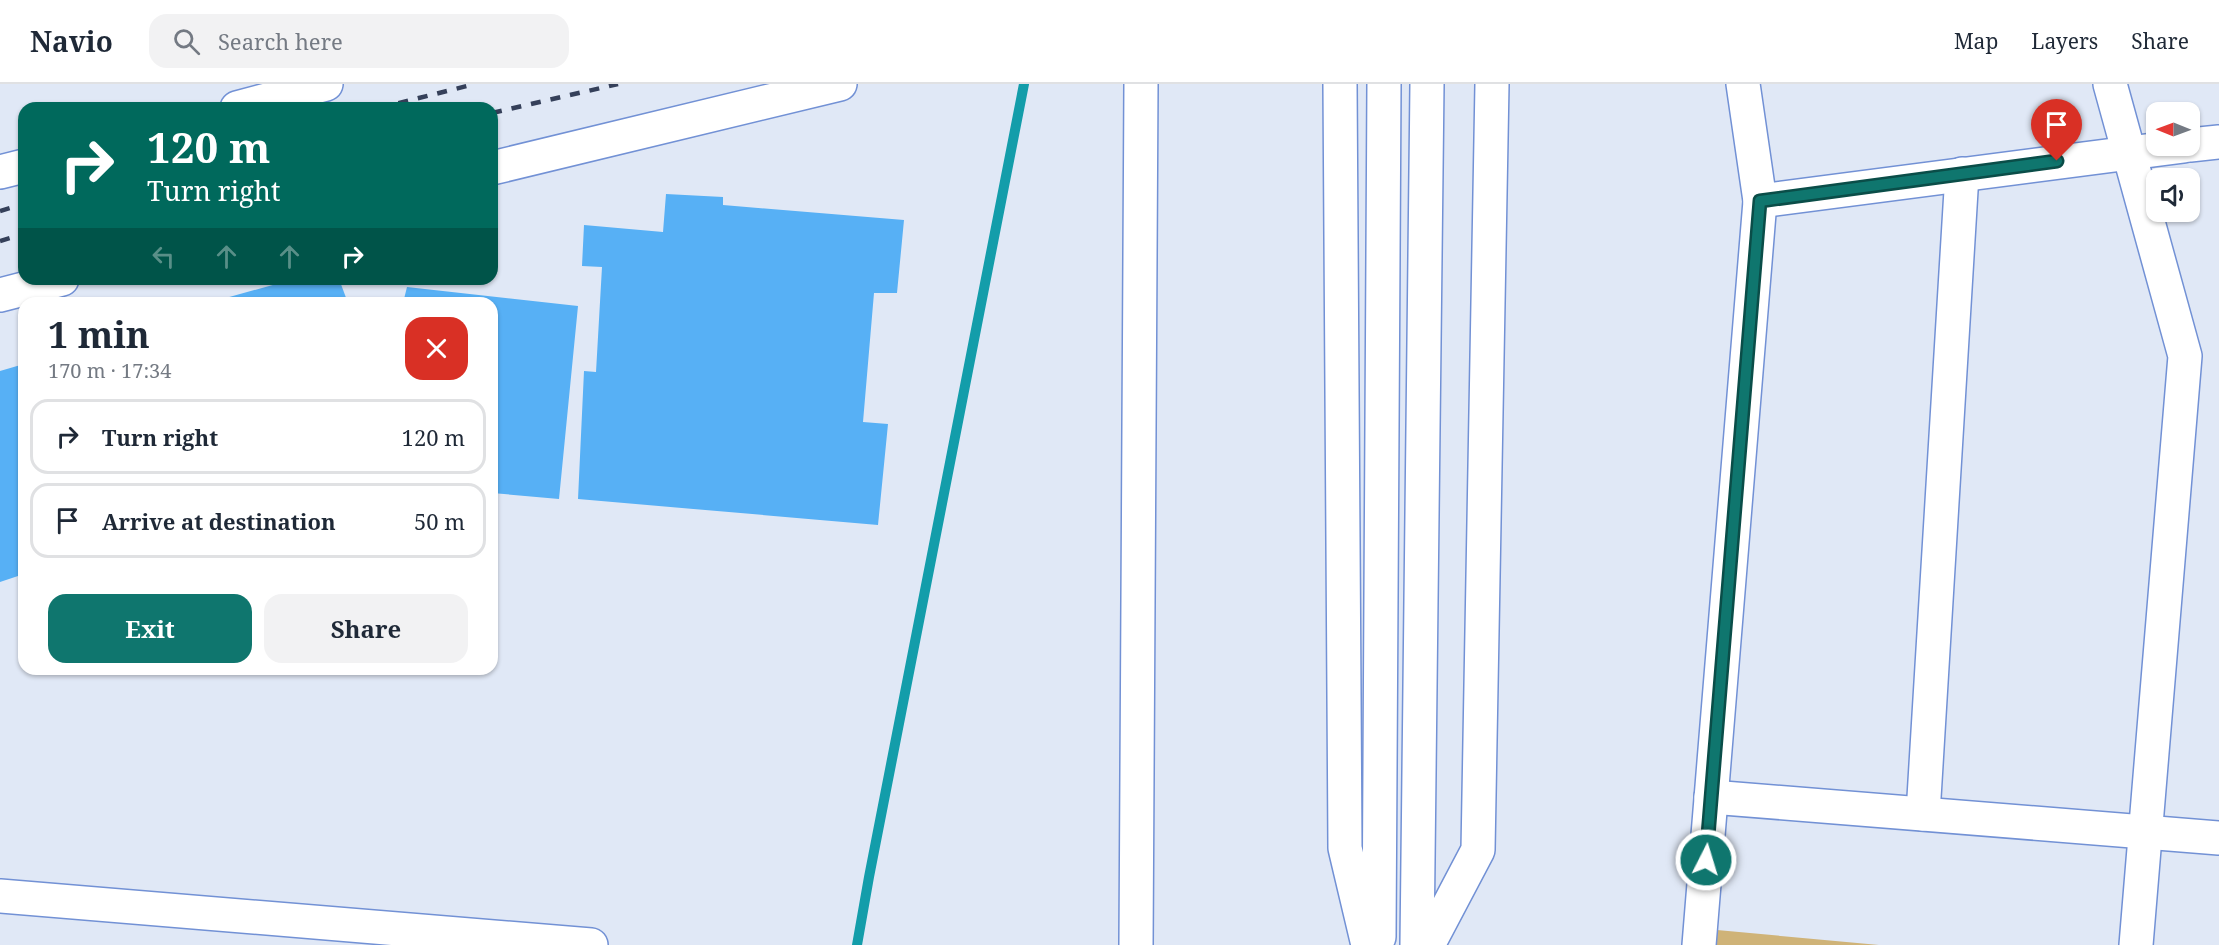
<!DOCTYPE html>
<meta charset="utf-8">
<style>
:root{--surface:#fff;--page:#f2f2f3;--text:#1f2937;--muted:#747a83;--line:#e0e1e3;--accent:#0f766e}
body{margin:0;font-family:"Noto Serif",serif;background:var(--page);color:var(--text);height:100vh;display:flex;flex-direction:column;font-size:22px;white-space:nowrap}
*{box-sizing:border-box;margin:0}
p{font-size:20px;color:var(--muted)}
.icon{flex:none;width:33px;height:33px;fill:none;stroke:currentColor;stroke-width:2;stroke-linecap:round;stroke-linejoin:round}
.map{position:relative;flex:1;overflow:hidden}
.details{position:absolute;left:18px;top:213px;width:480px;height:378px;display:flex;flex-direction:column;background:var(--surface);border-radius:18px;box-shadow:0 2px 4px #0004}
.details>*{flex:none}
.top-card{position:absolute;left:18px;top:18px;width:480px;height:183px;border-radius:18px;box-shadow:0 2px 4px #0004;background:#00695c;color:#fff;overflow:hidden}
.needle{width:39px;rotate:271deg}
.fabs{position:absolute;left:2146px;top:18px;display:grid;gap:12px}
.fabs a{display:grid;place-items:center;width:54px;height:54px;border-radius:12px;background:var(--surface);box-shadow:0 2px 4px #0004;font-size:30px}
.pin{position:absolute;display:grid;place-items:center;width:51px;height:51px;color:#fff;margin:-62px -26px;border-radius:50% 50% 50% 0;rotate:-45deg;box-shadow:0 0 6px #0007}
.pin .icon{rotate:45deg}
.me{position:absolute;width:66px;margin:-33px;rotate:5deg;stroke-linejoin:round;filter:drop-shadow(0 0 4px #0008)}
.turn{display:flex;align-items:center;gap:21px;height:126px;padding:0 30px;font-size:27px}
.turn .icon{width:78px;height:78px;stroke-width:2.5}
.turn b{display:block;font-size:42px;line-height:51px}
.lanes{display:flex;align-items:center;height:57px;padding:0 30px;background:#0003;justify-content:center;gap:30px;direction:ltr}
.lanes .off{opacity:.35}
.round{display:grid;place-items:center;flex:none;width:63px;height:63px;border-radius:18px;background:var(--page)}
.summary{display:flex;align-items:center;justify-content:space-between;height:102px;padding:0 30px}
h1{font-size:36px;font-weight:700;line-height:45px}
.primary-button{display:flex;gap:12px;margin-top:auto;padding:12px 30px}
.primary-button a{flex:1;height:69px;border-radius:18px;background:var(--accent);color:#fff;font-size:24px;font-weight:700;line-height:69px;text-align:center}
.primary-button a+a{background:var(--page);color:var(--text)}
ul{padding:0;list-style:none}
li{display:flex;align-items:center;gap:18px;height:75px;margin:0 12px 9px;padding:0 18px;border:3px solid var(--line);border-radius:18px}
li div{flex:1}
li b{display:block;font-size:22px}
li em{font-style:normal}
header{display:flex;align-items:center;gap:36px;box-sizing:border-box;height:84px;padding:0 30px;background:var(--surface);border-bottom:2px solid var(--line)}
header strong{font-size:28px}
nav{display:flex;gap:33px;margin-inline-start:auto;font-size:21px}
.search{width:420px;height:54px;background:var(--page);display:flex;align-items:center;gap:15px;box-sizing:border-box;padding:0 21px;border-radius:18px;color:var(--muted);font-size:22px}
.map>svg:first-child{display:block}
.green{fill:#cfb378}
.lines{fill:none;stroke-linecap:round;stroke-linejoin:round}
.stream{stroke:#139daa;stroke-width:10}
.building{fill:#57b0f5}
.minor-casing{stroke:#7291d5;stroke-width:36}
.minor{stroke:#fff;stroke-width:33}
.rail{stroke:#35405a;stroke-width:4.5;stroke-dasharray:10 10;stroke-linecap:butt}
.route-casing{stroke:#0a4d48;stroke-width:15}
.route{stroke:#0f766e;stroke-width:10}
</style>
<header>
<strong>Navio</strong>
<div class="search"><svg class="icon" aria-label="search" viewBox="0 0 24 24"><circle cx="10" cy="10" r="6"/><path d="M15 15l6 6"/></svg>Search here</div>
<nav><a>Map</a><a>Layers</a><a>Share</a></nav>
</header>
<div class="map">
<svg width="2219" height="861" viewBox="0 0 2219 861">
<rect width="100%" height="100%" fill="#e0e8f6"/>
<path class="green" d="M1717,846L1879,861H1716Z"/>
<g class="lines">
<path class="stream" d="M857,861L869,793L1024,0"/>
</g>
<g class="building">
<path d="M666,110L723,113V121L904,136L897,209H874L863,338L888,340L878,441L578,415L584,287L596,288L602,183L582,182L584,141L663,148Z"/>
<path d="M294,195H339L348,219H208Z"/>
<path d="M407,203L578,222L559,415L492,409V219H403Z"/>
<path d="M24,280V490L0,498V287Z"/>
</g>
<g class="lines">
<defs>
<g id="minor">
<path d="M1340,0L1345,764L1368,861"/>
<path d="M2110,0L2185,272L2136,861"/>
<path d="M237,24L326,0"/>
<path d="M2190,61L2219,58"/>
<path d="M492,84L840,0"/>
<path d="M0,88L24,82"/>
<path d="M1760,117L2184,62"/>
<path d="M0,211L62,195"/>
<path d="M1711,713L2219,754"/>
<path d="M1923,730L1962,90"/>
<path d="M0,812L591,861"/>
<path d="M1379,853L1384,0"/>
<path d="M1136,861L1141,0"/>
<path d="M1417,861L1427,0"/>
<path d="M1428,861L1478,766L1492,0"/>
<path d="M1699,861L1760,117L1743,0"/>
</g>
</defs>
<use href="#minor" class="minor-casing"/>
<use href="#minor" class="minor"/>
<g class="rail">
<path d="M379,24L475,0"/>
<path d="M492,29L618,0"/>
<path d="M0,127L24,120"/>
<path d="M0,157L24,150"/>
</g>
</g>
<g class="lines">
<defs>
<path id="route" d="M1706,776L1760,117L2057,77"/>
</defs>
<use href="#route" class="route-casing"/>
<use href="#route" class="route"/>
</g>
</svg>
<div class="fabs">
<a><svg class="needle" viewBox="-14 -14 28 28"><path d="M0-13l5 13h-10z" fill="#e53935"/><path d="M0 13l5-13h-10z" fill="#747a83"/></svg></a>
<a><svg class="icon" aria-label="sound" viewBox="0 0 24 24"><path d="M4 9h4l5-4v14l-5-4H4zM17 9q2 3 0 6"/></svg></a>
</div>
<div class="pin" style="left:2057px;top:77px;background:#d93025"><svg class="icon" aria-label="arrive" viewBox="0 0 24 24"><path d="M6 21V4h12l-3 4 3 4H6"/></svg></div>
<svg class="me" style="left:1706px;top:776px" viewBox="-20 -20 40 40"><circle r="17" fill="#0f766e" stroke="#fff" stroke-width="3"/><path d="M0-11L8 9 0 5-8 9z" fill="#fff"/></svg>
<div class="top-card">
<div class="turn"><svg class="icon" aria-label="right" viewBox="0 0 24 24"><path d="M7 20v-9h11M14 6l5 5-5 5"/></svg><div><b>120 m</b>Turn right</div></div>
<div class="lanes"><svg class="icon off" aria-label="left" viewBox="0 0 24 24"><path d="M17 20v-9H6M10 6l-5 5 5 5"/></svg><svg class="icon off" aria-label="ahead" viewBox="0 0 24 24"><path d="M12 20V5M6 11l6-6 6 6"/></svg><svg class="icon off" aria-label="ahead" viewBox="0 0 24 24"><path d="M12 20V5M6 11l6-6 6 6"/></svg><svg class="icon" aria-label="right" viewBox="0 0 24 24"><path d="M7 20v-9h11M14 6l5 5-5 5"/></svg></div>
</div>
<section class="details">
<div class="summary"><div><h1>1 min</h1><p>170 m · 17:34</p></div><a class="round" style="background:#d93025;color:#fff"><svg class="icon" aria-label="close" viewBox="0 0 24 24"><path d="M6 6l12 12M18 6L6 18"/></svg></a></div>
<ul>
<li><svg class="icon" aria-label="right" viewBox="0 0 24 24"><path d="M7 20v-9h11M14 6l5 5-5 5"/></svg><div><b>Turn right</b></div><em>120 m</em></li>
<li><svg class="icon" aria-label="arrive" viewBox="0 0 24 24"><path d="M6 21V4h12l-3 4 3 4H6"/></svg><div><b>Arrive at destination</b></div><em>50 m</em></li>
</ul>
<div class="primary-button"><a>Exit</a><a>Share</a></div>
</section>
</div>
